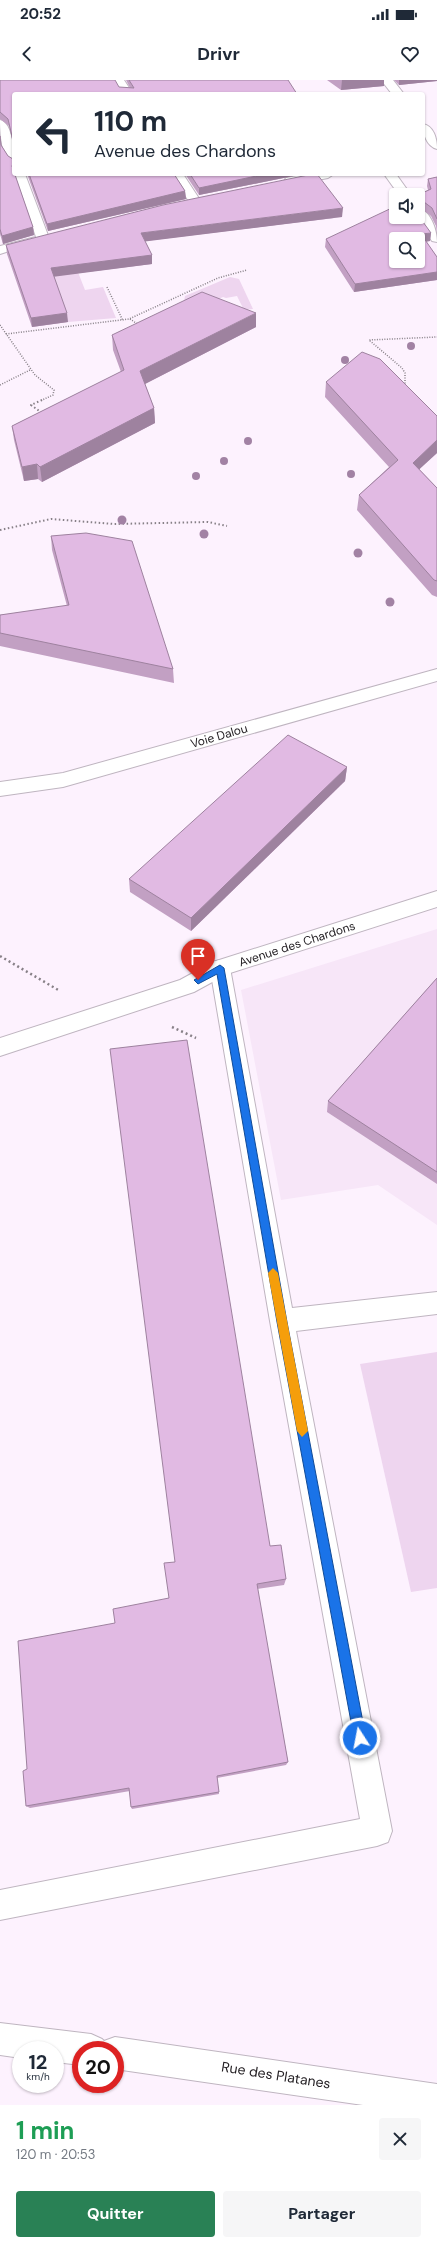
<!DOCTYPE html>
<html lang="fr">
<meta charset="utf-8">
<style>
:root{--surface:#fff;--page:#f6f6f7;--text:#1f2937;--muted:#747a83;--accent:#298155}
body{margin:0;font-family:"DM Sans",sans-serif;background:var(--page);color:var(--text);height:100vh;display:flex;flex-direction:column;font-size:15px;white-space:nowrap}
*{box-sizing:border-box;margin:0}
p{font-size:13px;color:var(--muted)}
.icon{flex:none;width:22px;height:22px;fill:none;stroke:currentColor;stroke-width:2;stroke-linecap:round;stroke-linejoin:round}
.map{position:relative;height:2025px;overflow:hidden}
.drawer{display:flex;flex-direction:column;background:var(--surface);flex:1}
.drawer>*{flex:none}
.hud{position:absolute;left:12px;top:12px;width:413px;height:84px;border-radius:4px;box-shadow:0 1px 3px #0004;background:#fff;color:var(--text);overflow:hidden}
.buttons{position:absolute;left:389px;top:108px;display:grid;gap:8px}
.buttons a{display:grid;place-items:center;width:36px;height:36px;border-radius:4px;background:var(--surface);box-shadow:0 1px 3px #0004;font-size:20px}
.speed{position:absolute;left:12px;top:1961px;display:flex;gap:8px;font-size:20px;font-weight:700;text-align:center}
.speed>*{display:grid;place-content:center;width:52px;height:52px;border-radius:50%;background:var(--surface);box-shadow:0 1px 3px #0004;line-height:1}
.speed small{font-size:10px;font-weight:400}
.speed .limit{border:6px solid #d22;background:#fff;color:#111}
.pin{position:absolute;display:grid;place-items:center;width:34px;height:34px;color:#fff;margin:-41px -17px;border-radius:50% 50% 50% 0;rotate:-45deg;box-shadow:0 0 4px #0007}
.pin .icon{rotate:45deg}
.me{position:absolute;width:44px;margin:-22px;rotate:349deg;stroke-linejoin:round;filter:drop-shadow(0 0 3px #0008)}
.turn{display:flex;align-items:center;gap:14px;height:84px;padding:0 16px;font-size:18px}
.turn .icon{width:52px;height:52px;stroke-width:2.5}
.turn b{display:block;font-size:28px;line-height:34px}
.round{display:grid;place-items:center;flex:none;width:42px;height:42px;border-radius:4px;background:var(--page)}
.headline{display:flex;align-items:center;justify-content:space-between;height:68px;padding:0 16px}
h1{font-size:24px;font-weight:700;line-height:30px;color:#1e9e55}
.action{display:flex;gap:8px;margin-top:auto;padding:8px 16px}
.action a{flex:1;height:46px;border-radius:4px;background:var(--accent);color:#fff;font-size:16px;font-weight:700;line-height:46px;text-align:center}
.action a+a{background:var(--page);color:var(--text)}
.status{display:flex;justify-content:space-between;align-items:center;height:28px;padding:0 20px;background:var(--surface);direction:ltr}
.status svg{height:11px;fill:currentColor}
header{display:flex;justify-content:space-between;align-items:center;height:52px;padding:0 16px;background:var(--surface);font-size:18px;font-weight:700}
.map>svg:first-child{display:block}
.built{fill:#f7e6f8}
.green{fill:#eed5ef}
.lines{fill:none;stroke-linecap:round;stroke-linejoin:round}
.service-casing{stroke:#bfb5c0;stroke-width:2}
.minor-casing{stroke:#bfb5c0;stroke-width:2}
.path-far2{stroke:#878087;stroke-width:1.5;stroke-dasharray:1 1.5;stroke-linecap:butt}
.path-far1{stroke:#878087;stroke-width:2;stroke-dasharray:1.5 2.5;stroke-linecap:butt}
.path{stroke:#878087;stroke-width:2.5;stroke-dasharray:2 3;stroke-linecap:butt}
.service{fill:#fff;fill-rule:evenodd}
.minor{fill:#fff;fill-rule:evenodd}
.tree{fill:#a282a4}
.wall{fill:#c2a0c3}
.shaded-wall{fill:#9e829f}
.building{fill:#e1bae3;stroke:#9e829f;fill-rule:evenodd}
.route{fill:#1a73e8;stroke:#114b97}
.slow{fill:#f59e0b}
.labels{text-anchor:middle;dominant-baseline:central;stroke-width:3;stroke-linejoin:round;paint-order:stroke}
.street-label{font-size:12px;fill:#242024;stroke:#fff}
.near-street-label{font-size:14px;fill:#242024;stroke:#fff}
</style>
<div class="status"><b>20:52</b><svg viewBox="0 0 49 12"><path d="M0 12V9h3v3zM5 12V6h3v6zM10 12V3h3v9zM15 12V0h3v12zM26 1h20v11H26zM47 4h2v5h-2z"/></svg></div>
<header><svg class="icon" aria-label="back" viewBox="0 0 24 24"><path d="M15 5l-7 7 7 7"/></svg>Drivr<svg class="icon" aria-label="heart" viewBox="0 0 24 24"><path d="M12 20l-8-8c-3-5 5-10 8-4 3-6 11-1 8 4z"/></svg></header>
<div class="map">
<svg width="437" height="2025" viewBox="0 0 437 2025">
<rect width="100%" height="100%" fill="#fdf2fe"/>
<path class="built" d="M437,849V1145L378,1105L281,1120L241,910Z"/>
<g class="green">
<path d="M43,176L72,177L85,210L103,207L116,238L68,242Z"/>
<path d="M230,197L239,199L253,229L244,230L237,216L226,218L223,217L187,234L182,232L185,216Z"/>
<path d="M437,1272V1508L411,1512L360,1284Z"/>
</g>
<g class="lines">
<defs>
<path id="service" d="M220,880L227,882L230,888L292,1228L437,1212V1234L296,1251L392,1751L388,1762L377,1766L0,1840V1810L360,1739L270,1241L210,888L213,882Z"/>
<g id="minor">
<path d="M112,0H124L133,14H121Z"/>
<path d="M381,0H393L404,14H392Z"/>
<path d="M0,40C13,43 14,73 14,85C1,81 0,51 0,40Z"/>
<path d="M423,44C434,46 437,59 437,69C426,66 423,53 423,44Z"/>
<path d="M14,93L25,94L49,158L48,161H40L0,174V166L36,157Z"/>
<path d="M171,94H183L200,120L198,123H190Z"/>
<path d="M308,94H334L328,98L290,105L284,101L286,98Z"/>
<path d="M384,94H396L411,115H399Z"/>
<path d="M418,128C431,131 437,150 437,162L432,161L415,137H418Z"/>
<path d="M437,589V601L63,707L0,716V702L63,693Z"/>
<path d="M437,811V827L227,894L194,912L0,976V958L180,900L213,882Z"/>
<path d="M0,1943L91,1954L102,1959L104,1961L115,1957L437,2004V2025H363L115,1989V1970H81V1985L55,1982V1970H21V1978L0,1975Z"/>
</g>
</defs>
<use href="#service" class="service-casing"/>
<use href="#minor" class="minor-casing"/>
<g class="path-far2">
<path d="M107,207L123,241"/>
<path d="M130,239L139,245"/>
<path d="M0,245L35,295L54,310L53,315L40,321"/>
<path d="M6,254L129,239L218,198L247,190"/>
<path d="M0,305L30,290"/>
<path d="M405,306V293L402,288L369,260L437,257"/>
</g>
<g class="path-far1">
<path d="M42,320L31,325L42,333"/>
<path d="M0,450L51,439L114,444L208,442L227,446"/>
</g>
<g class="path">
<path d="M0,876L60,911"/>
<path d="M172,947L196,958"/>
</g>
<use href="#service" class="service"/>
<use href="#minor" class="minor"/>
</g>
<g class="tree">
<circle cx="411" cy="266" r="4"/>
<circle cx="345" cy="280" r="4"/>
<circle cx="248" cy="361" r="4"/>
<circle cx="224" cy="381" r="4"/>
<circle cx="351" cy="394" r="4"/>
<circle cx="196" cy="396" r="4"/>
<circle cx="122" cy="440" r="4.5"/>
<circle cx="204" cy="454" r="4.5"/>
<circle cx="358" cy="473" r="4.5"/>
<circle cx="390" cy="522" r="4.5"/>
</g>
<g class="wall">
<path d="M0,0L130,8L126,0H288L14,68L9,46L0,39Z"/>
<path d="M327,0H384V6L341,10Z"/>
<path d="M394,0H437V1L399,5Z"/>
<path d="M0,56L1,65L8,76L13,79L14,70V92L33,147L34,155L3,164L0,154Z"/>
<path d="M27,94H174L185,111L186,119L48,151Z"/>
<path d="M185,94H303L199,115Z"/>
<path d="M437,97V153L436,146L431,136L419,127H418V115L428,110L427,106L428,99Z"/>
<path d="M342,137L145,161L152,175V184L54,196L68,242L32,247L7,174L6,165Z"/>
<path d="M431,153L430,161L426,162L437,177V200L354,212L325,167L326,159Z"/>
<path d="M256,247L145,304L154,328L155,343L42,402L38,399L24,401L14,360L12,346L121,292L113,270L112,255Z"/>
<path d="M326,302L437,336V373L419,389L437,408V517L432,515L357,430L359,415L389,387L325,317Z"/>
<path d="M51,456L173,589L174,603L0,566V535L67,526L52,470Z"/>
<path d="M347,687L345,701L191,851L130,812L129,799Z"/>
<path d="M437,898V1104L327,1032L328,1021Z"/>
<path d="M270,1466L286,1499L284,1505L257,1509L288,1682L286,1685L217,1698L219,1714L132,1729L131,1727L130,1711L30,1728L26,1726L27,1689L115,1543L169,1518L175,1482Z"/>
</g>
<g class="shaded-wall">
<path d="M342,0H384V6L341,10Z"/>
<path d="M399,0H437V1L399,5Z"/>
<path d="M13,84L14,92L12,86Z"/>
<path d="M266,94H303L199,115V108Z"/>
<path d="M185,111L186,119L48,151L47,144Z"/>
<path d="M420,119L419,127H418V120Z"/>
<path d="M343,128L342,137L141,162V153Z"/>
<path d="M33,147L34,155L3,164L2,156Z"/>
<path d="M431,153L430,161L420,162L421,154Z"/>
<path d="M152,175V184L52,197L51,188Z"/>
<path d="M437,192V200L354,212L355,204Z"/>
<path d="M67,233L68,242L32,247L31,238Z"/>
<path d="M256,233V247L141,306L140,291Z"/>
<path d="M154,328L155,343L42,402L40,387Z"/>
<path d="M437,360V373L411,397L413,383Z"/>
<path d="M37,384L38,399L24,401L22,387Z"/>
<path d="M347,687L345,701L191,851V838Z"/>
</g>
<g class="building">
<path d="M0,0H115L119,7L134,8L129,0H288L297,14H14V65L8,39L0,32Z"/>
<path d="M0,56L1,65L8,76L13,79L14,70V84H13L12,86L33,147L2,156L0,149Z"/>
<path d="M29,94H174L185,111L47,144Z"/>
<path d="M190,94H266L199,108Z"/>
<path d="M313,94H317L343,128L141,153L152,175L51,188L67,233L31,238L6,165L163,125Z"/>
<path d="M437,97V139L432,128L420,119L418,120V115L431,109L428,99Z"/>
<path d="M396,126V137H418V135L431,153L421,154L437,177V192L355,204L326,159ZM396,159H418V181H396Z"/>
<path d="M202,212L256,233L140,291L154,328L40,387L37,384L22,387L12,346L124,290L112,255Z"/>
<path d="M362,272L380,279L437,336V360L413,383L437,408V501L434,500L359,415L398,380L326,302Z"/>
<path d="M86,453L132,461L173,589L0,553V535L69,525L51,456Z"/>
<path d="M288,655L347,687L191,838L129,799Z"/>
<path d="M437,898V1092L328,1021Z"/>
<path d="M187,960L270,1466L281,1465L286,1499L257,1504L288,1682L217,1696L219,1712L131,1727L129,1708L26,1726L23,1691L27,1689L18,1561L115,1543L113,1529L169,1518L164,1483L175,1482L110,969Z"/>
</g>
<path class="route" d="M220,885L224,888L287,1242L366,1658L364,1662L360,1664L356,1662L354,1658L277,1242L217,894L198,904L194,900Z"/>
<path class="slow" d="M273,1188L278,1193L308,1351L302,1357L297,1351L268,1193Z"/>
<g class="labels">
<g class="street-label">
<text transform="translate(219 656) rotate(-16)">Voie Dalou</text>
<text transform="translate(297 864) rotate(-18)">Avenue des Chardons</text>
</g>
<g class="near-street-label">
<text transform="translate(276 1995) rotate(9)">Rue des Platanes</text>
</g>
</g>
</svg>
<div class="buttons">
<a><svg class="icon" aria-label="sound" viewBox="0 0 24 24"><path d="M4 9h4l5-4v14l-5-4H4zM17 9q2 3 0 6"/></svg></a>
<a><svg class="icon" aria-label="search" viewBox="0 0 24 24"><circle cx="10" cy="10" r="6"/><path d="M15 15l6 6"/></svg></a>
</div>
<div class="speed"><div>12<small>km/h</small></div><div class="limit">20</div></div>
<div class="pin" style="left:198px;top:900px;background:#d93025"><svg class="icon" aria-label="arrive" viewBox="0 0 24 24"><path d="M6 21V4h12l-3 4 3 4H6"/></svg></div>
<svg class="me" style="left:360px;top:1658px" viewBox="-20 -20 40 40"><circle r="17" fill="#1a73e8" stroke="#fff" stroke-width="3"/><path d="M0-11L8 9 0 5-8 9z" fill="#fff"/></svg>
<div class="hud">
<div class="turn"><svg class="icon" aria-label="left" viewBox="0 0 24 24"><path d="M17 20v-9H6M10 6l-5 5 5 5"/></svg><div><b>110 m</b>Avenue des Chardons</div></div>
</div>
</div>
<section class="drawer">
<div class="headline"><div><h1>1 min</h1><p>120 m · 20:53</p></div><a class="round"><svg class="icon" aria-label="close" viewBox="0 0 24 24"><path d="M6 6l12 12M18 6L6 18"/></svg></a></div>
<div class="action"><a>Quitter</a><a>Partager</a></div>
</section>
